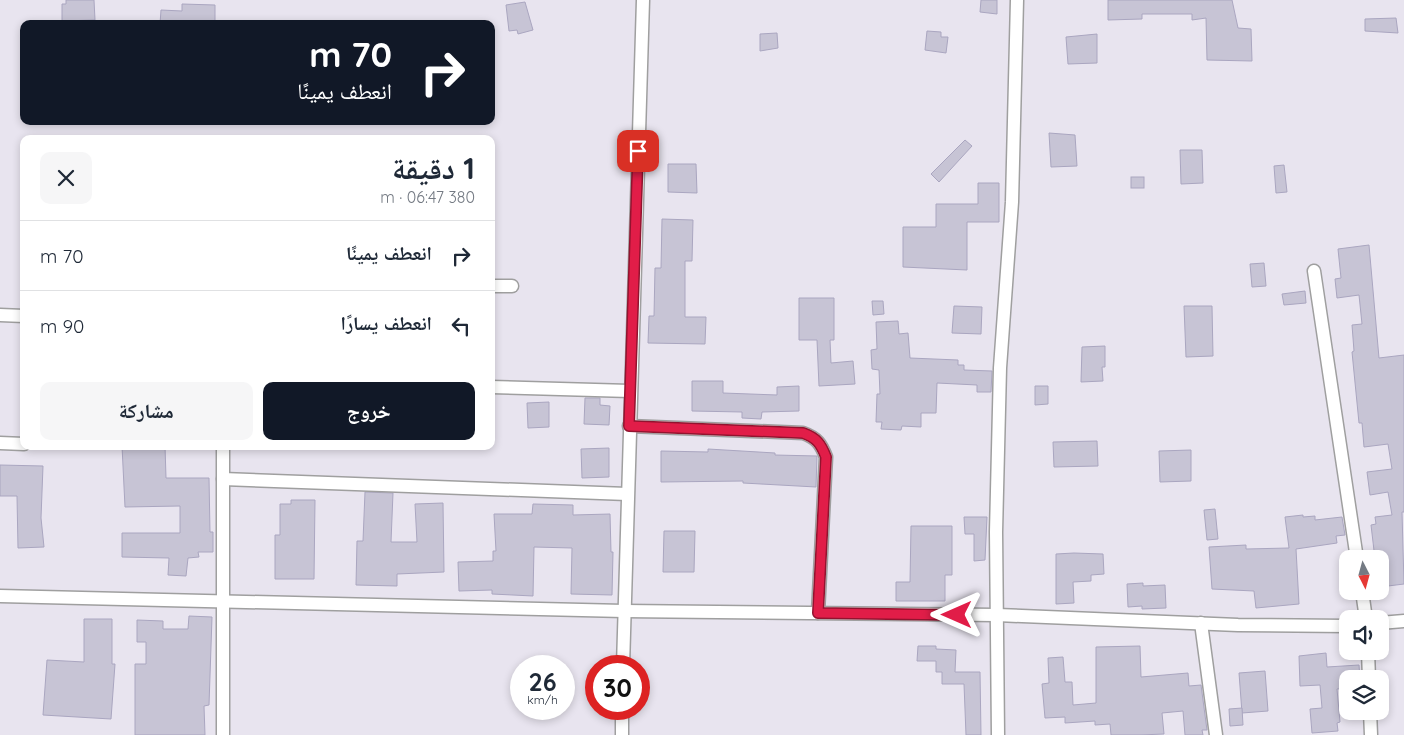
<!DOCTYPE html>
<html lang="ar">
<meta charset="utf-8">
<style>
:root{--surface:#fff;--page:#f6f6f7;--text:#1f2937;--muted:#747a83;--line:#e0e1e3;--accent:#111827}
body{margin:0;font-family:Quicksand,"Noto Naskh Arabic",sans-serif;background:var(--page);color:var(--text);direction:rtl;height:100vh;display:flex;flex-direction:column;font-size:19px;white-space:nowrap}
*{box-sizing:border-box;margin:0}
p{font-size:16px;color:var(--muted)}
.icon{flex:none;width:28px;height:28px;fill:none;stroke:currentColor;stroke-width:2;stroke-linecap:round;stroke-linejoin:round}
.map{position:relative;flex:1;overflow:hidden;direction:ltr}
.details{position:absolute;left:20px;top:135px;width:475px;height:315px;display:flex;flex-direction:column;background:var(--surface);border-radius:10px;box-shadow:0 2px 8px #0003;direction:rtl}
.details>*{flex:none}
.banner{position:absolute;left:20px;top:20px;width:475px;height:105px;border-radius:10px;box-shadow:0 2px 8px #0003;direction:rtl;background:#111827;color:#fff;overflow:hidden}
.needle{width:32px;rotate:174deg}
.fabs{position:absolute;left:1339px;top:550px;display:grid;gap:10px}
.fabs a{display:grid;place-items:center;width:50px;height:50px;border-radius:10px;background:var(--surface);box-shadow:0 2px 8px #0003;font-size:25px}
.speed{position:absolute;left:510px;top:655px;display:flex;gap:10px;font-size:25px;font-weight:700;text-align:center}
.speed>*{display:grid;place-content:center;width:65px;height:65px;border-radius:50%;background:var(--surface);box-shadow:0 2px 8px #0003;line-height:1}
.speed small{font-size:12px;font-weight:400}
.speed .limit{border:8px solid #d22;background:#fff;color:#111}
.pin{position:absolute;display:grid;place-items:center;width:42px;height:42px;color:#fff;margin:-21px;border-radius:10px;box-shadow:0 2px 8px #0006}
.me{position:absolute;width:55px;margin:-28px;rotate:270deg;stroke-linejoin:round;filter:drop-shadow(0 0 4px #0008)}
.turn{display:flex;align-items:center;gap:18px;height:105px;padding:0 20px;font-size:22px}
.turn .icon{width:65px;height:65px;stroke-width:2.5}
.turn b{display:block;font-size:35px;line-height:42px}
.round{display:grid;place-items:center;flex:none;width:52px;height:52px;border-radius:10px;background:var(--page)}
.overview{display:flex;align-items:center;justify-content:space-between;height:85px;padding:0 20px}
h1{font-size:30px;font-weight:700;line-height:38px}
.primary-button{display:flex;gap:10px;margin-top:auto;padding:10px 20px}
.primary-button a{flex:1;height:58px;border-radius:10px;background:var(--accent);color:#fff;font-size:20px;font-weight:700;line-height:58px;text-align:center}
.primary-button a+a{background:var(--page);color:var(--text)}
ul{padding:0;list-style:none}
li{display:flex;align-items:center;gap:15px;height:70px;padding:0 20px;border-top:1px solid var(--line)}
li div{flex:1}
li b{display:block;font-size:19px}
li em{font-style:normal}
.map>svg:first-child{display:block}
.building{fill:#c7c4d5;stroke:#aaa6c0}
.lines{fill:none;stroke-linecap:round;stroke-linejoin:round}
.street-casing{stroke:#9f9f9f;stroke-width:15}
.street{stroke:#fff;stroke-width:12}
.route-casing{stroke:#92132f;stroke-width:12}
.route{stroke:#e11d48;stroke-width:9}
</style>
<div class="map">
<svg width="1404" height="735" viewBox="0 0 1404 735">
<rect width="100%" height="100%" fill="#e8e4ef"/>
<g class="building">
<path d="M66,0H94L95,20L62,21V4H66Z"/>
<path d="M981,0H997V14L980,12Z"/>
<path d="M1108,0H1232L1238,28L1251,29L1252,61L1207,60L1206,18L1192,20V14H1142V19L1108,20Z"/>
<path d="M525,2L533,30L518,34L517,30L509,31L506,5Z"/>
<path d="M182,4L215,5V24H160L161,10L182,11Z"/>
<path d="M1396,18L1398,33L1365,31V19Z"/>
<path d="M927,31L941,32V37H948L946,53L925,50Z"/>
<path d="M777,33L778,48L760,51V34Z"/>
<path d="M1097,34V63L1068,64L1066,37Z"/>
<path d="M1049,133L1075,135L1077,166L1051,167Z"/>
<path d="M965,140L972,146L939,182L931,174Z"/>
<path d="M1180,150H1202L1203,183L1181,184Z"/>
<path d="M668,164H696L697,193L668,192Z"/>
<path d="M1284,165L1287,192L1276,193L1274,166Z"/>
<rect x="1131" y="177" width="13" height="11"/>
<path d="M978,183H999V222H967V270L903,267V227H936V204H978Z"/>
<path d="M662,219L693,220L692,261H685V317H706L705,344L648,343L649,316H654L655,268H661Z"/>
<path d="M1369,245L1379,358L1404,355V512H1402L1404,584L1380,587V559H1375L1371,525L1376,524L1375,517L1392,515L1388,492L1370,495L1367,472L1392,469L1388,444L1364,447L1362,423H1359L1352,352L1354,351L1352,325L1362,324L1359,295L1337,298L1335,279L1341,278L1338,249Z"/>
<path d="M1264,263L1266,286L1252,287L1250,264Z"/>
<path d="M1305,291L1306,303L1284,305L1282,294Z"/>
<path d="M799,298H834V340H830L831,363L853,361L855,384L819,386L817,340H799Z"/>
<path d="M872,301H883L884,314L873,315Z"/>
<path d="M954,306L982,307L981,334L952,333Z"/>
<path d="M1184,306H1212L1213,356L1186,357Z"/>
<path d="M898,321L899,334L908,333L910,358L958,360V365H964V370L992,371L991,392H977V385L937,383L936,413H921V427L902,426L901,430L881,429L882,422H876L877,394H880L879,370L872,369L871,350L877,349L876,322Z"/>
<path d="M1105,346V367H1102L1103,381L1081,382L1082,347Z"/>
<path d="M692,381H723V393L777,395V387L799,386V411L762,412L761,419L742,418V412L692,411Z"/>
<path d="M1035,386H1048V404L1035,405Z"/>
<path d="M585,398H600V405L610,406L609,425L584,424Z"/>
<path d="M549,402V427L528,428L527,403Z"/>
<path d="M1097,441L1098,466L1054,467L1053,442Z"/>
<path d="M122,446H165L166,478H209L210,532H213V552H198L199,557L188,558L186,576L168,575L169,558L122,557V533H180V506L125,507Z"/>
<path d="M609,448V477L582,478L581,449Z"/>
<path d="M708,449L775,453V455L817,456L816,487L743,483V481L661,482V451L708,452Z"/>
<path d="M1191,450V481L1160,482L1159,451Z"/>
<path d="M0,465L43,466L41,518L44,547L18,548L17,496H0Z"/>
<path d="M365,492L393,493L391,542H417L415,504L443,503L444,572L397,574V586L356,585L357,541H363Z"/>
<path d="M291,500H315L314,579H275V535H280V504H291Z"/>
<path d="M533,504L573,505V515L610,514L611,552H613L612,595L571,594L572,548L534,547L533,596L492,594V590L459,591L458,562L493,561V551H496L494,514H532Z"/>
<path d="M1215,509L1218,539L1207,540L1204,510Z"/>
<path d="M1303,515V517L1315,516V520L1342,517L1345,535L1336,536L1337,543L1296,549L1299,604L1256,608L1254,591L1212,589L1209,547L1246,545V549L1289,548L1285,517Z"/>
<path d="M964,517H987L985,560L974,561V534H965Z"/>
<path d="M911,526H952V575H945V601H896V582H910Z"/>
<path d="M664,531H695L694,572H663Z"/>
<path d="M1074,553L1103,554L1104,574L1091,575V581L1073,582L1074,603L1056,604V554Z"/>
<path d="M1143,583V586L1165,585L1166,608L1142,609V606L1128,607L1127,584Z"/>
<path d="M189,616L212,617L209,705L204,706L205,735H135V664H146V642H137V620L163,621V629H188Z"/>
<path d="M84,619H112V664H115L111,719L43,715L47,660L84,662Z"/>
<path d="M918,646H936V649L956,650L955,672H980L981,735H966L964,684H942V672H936V661H917Z"/>
<path d="M1140,646L1141,677L1188,673L1189,686L1201,685L1207,730H1202L1203,735H1185L1183,711L1162,713L1164,734L1140,735H1111L1110,724L1095,725V721L1065,723V717L1045,718L1042,684L1049,683L1048,658L1063,657L1065,682H1072L1073,705L1096,703V647Z"/>
<path d="M1326,653L1327,667L1359,665L1360,679H1348V688L1337,689L1340,722L1337,723L1338,731L1312,733L1310,709L1322,708L1320,685L1300,686L1299,656Z"/>
<path d="M1265,671L1268,711L1242,713L1239,673Z"/>
<path d="M1242,708L1243,725L1230,726L1229,709Z"/>
</g>
<g class="lines">
<defs>
<g id="street">
<path d="M1314,271L1357,559"/>
<path d="M491,286H512"/>
<path d="M0,315L24,316"/>
<path d="M491,387L630,391"/>
<path d="M629,426L803,433C817,438 821,444 826,457L818,613"/>
<path d="M0,443L24,444"/>
<path d="M223,479L627,494"/>
<path d="M1362,591L1366,619"/>
<path d="M0,596L624,611L997,615L1238,625L1348,626"/>
<path d="M1201,623L1216,735"/>
<path d="M1380,623L1404,621"/>
<path d="M1368,651L1369,679"/>
<path d="M623,666L643,0"/>
<path d="M1370,711L1371,735"/>
<path d="M223,735V446"/>
<path d="M622,735V709"/>
<path d="M998,735L996,532L1000,368L1012,202L1017,0"/>
</g>
</defs>
<use href="#street" class="street-casing"/>
<use href="#street" class="street"/>
</g>
<g class="lines">
<defs>
<path id="route" d="M638,151L629,426L803,433C817,438 821,444 826,457L818,613L957,615"/>
</defs>
<use href="#route" class="route-casing"/>
<use href="#route" class="route"/>
</g>
</svg>
<div class="fabs">
<a><svg class="needle" viewBox="-14 -14 28 28"><path d="M0-13l5 13h-10z" fill="#e53935"/><path d="M0 13l5-13h-10z" fill="#747a83"/></svg></a>
<a><svg class="icon" aria-label="sound" viewBox="0 0 24 24"><path d="M4 9h4l5-4v14l-5-4H4zM17 9q2 3 0 6"/></svg></a>
<a><svg class="icon" aria-label="layers" viewBox="0 0 24 24"><path d="M12 4l9 5-9 5-9-5zM3 14l9 5 9-5"/></svg></a>
</div>
<div class="speed"><div>26<small>km/h</small></div><div class="limit">30</div></div>
<div class="pin" style="left:638px;top:151px;background:#d93025"><svg class="icon" aria-label="arrive" viewBox="0 0 24 24"><path d="M6 21V4h12l-3 4 3 4H6"/></svg></div>
<svg class="me" style="left:957px;top:615px" viewBox="-20 -20 40 40"><path d="M0-17L14 15 0 8-14 15z" fill="#e11d48" stroke="#fff" stroke-width="4"/></svg>
<div class="banner">
<div class="turn"><svg class="icon" aria-label="right" viewBox="0 0 24 24"><path d="M7 20v-9h11M14 6l5 5-5 5"/></svg><div><b>70 m</b>انعطف يمينًا</div></div>
</div>
<section class="details">
<div class="overview"><div><h1>1 دقيقة</h1><p>380 m · 06:47</p></div><a class="round"><svg class="icon" aria-label="close" viewBox="0 0 24 24"><path d="M6 6l12 12M18 6L6 18"/></svg></a></div>
<ul>
<li><svg class="icon" aria-label="right" viewBox="0 0 24 24"><path d="M7 20v-9h11M14 6l5 5-5 5"/></svg><div><b>انعطف يمينًا</b></div><em>70 m</em></li>
<li><svg class="icon" aria-label="left" viewBox="0 0 24 24"><path d="M17 20v-9H6M10 6l-5 5 5 5"/></svg><div><b>انعطف يسارًا</b></div><em>90 m</em></li>
</ul>
<div class="primary-button"><a>خروج</a><a>مشاركة</a></div>
</section>
</div>
